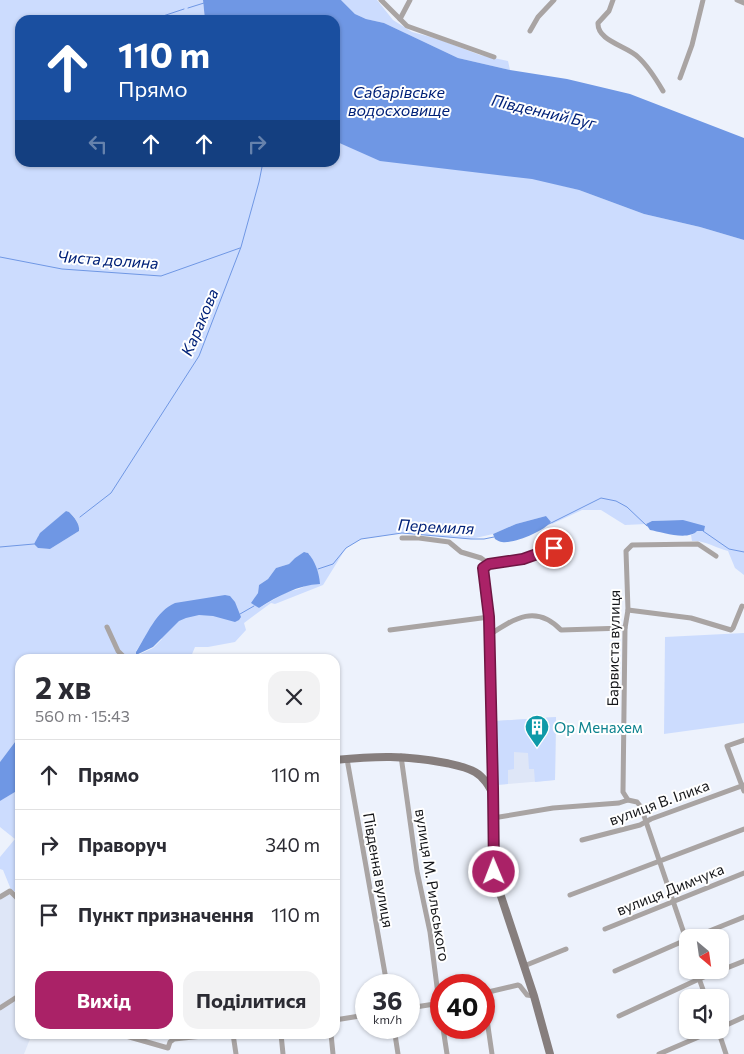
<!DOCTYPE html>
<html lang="uk">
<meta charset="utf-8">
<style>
:root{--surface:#fff;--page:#f2f2f3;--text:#2b2b33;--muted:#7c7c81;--line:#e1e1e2;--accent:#aa2267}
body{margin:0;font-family:Commissioner,sans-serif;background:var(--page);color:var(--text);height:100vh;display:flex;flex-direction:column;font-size:19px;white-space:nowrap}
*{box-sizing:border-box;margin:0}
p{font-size:16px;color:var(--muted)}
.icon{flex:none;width:28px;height:28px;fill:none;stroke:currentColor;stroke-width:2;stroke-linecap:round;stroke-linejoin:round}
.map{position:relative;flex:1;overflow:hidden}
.side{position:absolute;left:15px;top:654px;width:325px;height:385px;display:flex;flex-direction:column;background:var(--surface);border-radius:15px;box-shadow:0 1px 4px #0004}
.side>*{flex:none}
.top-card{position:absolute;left:15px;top:15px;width:325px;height:152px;border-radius:15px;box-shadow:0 1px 4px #0004;background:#1a4fa0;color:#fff;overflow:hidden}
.needle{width:32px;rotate:151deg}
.buttons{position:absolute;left:679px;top:929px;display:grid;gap:10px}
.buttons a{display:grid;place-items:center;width:50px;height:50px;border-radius:10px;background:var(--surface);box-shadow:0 1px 4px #0004;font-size:25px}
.speed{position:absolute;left:355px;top:974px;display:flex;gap:10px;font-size:25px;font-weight:700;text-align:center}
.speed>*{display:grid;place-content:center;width:65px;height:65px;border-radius:50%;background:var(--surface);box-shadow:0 1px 4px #0004;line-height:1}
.speed small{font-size:12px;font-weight:400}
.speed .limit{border:8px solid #d22;background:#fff;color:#111}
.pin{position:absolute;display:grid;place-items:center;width:42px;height:42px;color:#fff;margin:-21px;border:2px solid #fff;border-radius:50%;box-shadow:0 1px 5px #0007}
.me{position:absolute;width:55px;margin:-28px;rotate:359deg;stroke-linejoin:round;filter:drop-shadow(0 0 4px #0008)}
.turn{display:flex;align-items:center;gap:18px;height:105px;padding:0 20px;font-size:22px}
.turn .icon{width:65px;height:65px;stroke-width:2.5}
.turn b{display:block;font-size:35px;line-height:42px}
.lanes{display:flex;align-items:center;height:48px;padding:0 20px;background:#0003;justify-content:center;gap:25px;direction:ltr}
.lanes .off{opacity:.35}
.round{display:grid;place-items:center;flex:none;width:52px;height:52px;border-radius:15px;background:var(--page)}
.head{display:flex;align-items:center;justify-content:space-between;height:85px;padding:0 20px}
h1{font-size:30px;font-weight:700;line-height:38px}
.primary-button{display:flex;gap:10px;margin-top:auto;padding:10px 20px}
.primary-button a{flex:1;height:58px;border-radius:15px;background:var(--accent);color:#fff;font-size:20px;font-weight:700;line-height:58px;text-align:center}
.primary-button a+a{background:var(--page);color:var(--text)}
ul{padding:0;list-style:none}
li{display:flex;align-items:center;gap:15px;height:70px;padding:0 20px;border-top:1px solid var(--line)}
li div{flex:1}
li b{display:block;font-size:19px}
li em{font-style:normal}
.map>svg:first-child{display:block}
.built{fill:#dee6f7}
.green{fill:#ccdcfe;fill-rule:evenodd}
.water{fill:#6f97e4}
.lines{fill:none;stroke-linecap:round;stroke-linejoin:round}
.stream{stroke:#6f97e4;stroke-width:1}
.street{stroke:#a9a4a3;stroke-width:5}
.secondary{stroke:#867e7d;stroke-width:8}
.route-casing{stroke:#6e1643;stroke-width:12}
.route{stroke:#aa2267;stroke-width:9}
.labels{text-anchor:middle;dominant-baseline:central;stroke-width:4;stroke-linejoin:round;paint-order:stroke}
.street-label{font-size:15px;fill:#151619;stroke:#fff}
.culture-label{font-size:15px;fill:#0d838f;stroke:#fff;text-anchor:start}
.water-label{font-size:16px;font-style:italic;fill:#002178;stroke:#fff}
</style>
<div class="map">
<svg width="744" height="1054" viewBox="0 0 744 1054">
<rect width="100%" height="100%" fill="#edf2fc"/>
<g class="built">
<path d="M556,717L555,780L496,785L495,721Z"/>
<path d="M10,891L20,901V1034H32L24,1054H0V897Z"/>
</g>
<g class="green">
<path d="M0,0H203L205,20H20V162H335V133L456,158L579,190L644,214L700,227L744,240V575L735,568L728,551C716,548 705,540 692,541L691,535L694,534L683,520L652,521L646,524L625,525L601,510H582L552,524L546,516L516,524L493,534L471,539L402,533L361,539L346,548L323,585L275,604L271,603L244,623L246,630L235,642L208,647H195L190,659H20V739L15,742L0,762ZM66,511C72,512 80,523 79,531L50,549L38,548V536ZM306,552L310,555L309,584L299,589L287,592L259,608L252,603L258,593L259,585L268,579L276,568L289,564L295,558ZM151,628L162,639L153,648L138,655L136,651Z"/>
<path d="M341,0H377L393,20L412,32L438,39L480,55L508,61L510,70L458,58L384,23L366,19L355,14Z"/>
<path d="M744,633V723L664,734L665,637Z"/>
<path d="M556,717L555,780L535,782L534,769H529L528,753L514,752V769L508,770V784L496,785L495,721Z"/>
<path d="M20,789V890L12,892L3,870L0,869V857L15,839L0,827V801Z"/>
</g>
<g class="water">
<path d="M203,0H341L355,14L366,19L384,23L458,58L510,70L567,79L630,94L744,138V240L700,227L644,214L579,190L532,179L380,161L335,141V20H205Z"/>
<path d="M66,511L69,512C74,517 80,524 79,531L50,549L38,548L34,544L40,533Z"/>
<path d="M546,516L551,522C544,531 514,544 502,542C500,542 497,540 495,539L493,534L516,524Z"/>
<path d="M683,520L705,526L704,531H697C688,541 661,532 650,530L646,524L652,521Z"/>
<path d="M304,552L308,553C315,561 319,572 320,584C298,585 278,596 259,608L251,603L258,593L259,585L268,579L276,568L289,564L295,558Z"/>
<path d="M225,595L230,596L235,602L241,617L239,620L235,622L213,616L199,615L186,618L179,621L153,647L136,655V652C147,635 156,611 175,603Z"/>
<path d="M20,739V789L0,801V762L15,742Z"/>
</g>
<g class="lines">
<g class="stream">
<path d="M188,8L204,3"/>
<path d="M144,20L163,16L184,9"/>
<path d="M0,257L62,269L161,276L240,248"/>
<path d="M80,517L111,493L199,356L241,247L259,182L263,162"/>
<path d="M549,524L601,498L616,501L627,507L647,526"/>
<path d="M703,531L729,549L744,552"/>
<path d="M0,547L34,544"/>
<path d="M318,569L333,564L346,548L361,539L402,533L471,539H484L494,537"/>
<path d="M240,614L254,606"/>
<path d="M144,640L150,631"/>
<path d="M134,659L136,655"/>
</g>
<g class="street">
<path d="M381,0L407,26L494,57"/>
<path d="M613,0L609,11L598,23C597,41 627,46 638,57C648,66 656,79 663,91"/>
<path d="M737,0L744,3"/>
<path d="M400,19L410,0"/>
<path d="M530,31L538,17L554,0"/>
<path d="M680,78L692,45L703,0"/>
<path d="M402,538H419L449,542L461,552L481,558L489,564"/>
<path d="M628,610L691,618L731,630L733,628L742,606"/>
<path d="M107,627L118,651L126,659"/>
<path d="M390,630L489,617"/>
<path d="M489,635C515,618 536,604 561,630L625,628"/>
<path d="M744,740L727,746L744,791"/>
<path d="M401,756L417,871L430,932L441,1018"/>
<path d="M347,759L387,985"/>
<path d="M493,793L489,617L483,568L489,564L523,559L564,546"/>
<path d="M493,818L553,808L619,803L628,800"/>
<path d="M582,840L640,825L651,819L744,785"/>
<path d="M570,895L744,829"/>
<path d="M0,897L10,891L20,901"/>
<path d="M605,929L744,873"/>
<path d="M692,938L744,917"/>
<path d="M688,945L641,807L637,802L628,800L623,792L625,628L628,610L626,551L632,545L698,544L716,556"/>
<path d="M524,966L566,949"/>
<path d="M696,970L706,998"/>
<path d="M615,971L688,939"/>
<path d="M484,993L518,985L520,986L527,995L534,996"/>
<path d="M484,999L492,1054"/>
<path d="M0,1008L20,995"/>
<path d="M409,1008L441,1003"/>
<path d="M619,1016L699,979L744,961"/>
<path d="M335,1020L366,1015"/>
<path d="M394,1028L398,1054"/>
<path d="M443,1028L447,1054"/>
<path d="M720,1028L744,1017"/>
<path d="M718,1030L726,1054"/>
<path d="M119,1034L168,1048L170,1042L174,1039L222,1034"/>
<path d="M233,1034L236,1054"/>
<path d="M281,1034L283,1054"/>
<path d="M331,1034L333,1054"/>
<path d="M659,1054L715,1030"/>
</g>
<path class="secondary" d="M335,760C376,756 405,755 446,763C455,765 466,767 475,772C484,777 489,786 494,796L493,866L495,878L534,996L550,1054"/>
</g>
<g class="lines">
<defs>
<path id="route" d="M494,872L493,788L489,617L483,568L489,564L523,559L554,548"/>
</defs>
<use href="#route" class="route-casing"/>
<use href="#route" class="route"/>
</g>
<defs>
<symbol id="building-pin" viewBox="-11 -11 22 30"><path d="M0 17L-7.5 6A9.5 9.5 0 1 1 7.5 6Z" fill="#0f9aa8" stroke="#fff"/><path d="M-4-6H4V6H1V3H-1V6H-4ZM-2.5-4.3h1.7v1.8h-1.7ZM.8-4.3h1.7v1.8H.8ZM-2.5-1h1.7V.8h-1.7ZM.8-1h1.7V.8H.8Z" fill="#fff"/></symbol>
</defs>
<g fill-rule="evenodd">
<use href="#building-pin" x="523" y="713" width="28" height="38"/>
</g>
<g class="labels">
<g class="street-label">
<text transform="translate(613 648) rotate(-89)">Барвиста вулиця</text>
<text transform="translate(659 802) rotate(-20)">вулиця В. Ілика</text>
<text transform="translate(379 870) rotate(80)">Південна вулиця</text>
<text transform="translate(433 885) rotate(81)">вулиця М. Рильського</text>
<text transform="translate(670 889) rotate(-22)">вулиця Димчука</text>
</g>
<g class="culture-label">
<text x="554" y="727">Ор Менахем</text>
</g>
<g class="water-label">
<text x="399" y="91">Сабарівське<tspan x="399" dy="18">водосховище</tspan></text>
<text transform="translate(544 111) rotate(13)">Південний Буг</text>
<text transform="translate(108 259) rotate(4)">Чиста долина</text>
<text transform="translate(199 322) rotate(-67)">Каракова</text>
<text transform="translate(436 526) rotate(3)">Перемиля</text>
</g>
</g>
</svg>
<div class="buttons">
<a><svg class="needle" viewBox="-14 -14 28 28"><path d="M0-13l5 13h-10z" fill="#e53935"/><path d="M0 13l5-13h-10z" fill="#7c7c81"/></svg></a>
<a><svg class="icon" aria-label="sound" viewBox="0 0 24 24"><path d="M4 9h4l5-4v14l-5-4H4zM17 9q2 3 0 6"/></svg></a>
</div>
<div class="speed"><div>36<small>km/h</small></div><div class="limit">40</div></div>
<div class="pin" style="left:554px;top:548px;background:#d93025"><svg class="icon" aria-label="arrive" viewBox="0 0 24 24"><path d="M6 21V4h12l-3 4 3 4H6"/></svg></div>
<svg class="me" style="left:494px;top:872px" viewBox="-20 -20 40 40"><circle r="17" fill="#aa2267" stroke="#fff" stroke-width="3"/><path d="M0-11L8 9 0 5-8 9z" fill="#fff"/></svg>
<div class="top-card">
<div class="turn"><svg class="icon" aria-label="ahead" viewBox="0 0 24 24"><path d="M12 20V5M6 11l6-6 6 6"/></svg><div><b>110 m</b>Прямо</div></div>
<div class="lanes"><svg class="icon off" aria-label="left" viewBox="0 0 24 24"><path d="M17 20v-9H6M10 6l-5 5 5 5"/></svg><svg class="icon" aria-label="ahead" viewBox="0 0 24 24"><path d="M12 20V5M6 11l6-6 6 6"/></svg><svg class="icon" aria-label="ahead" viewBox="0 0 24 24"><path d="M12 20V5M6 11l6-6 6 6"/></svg><svg class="icon off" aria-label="right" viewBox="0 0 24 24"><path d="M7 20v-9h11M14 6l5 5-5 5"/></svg></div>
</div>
<section class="side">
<div class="head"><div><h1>2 хв</h1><p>560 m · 15:43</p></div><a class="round"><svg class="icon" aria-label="close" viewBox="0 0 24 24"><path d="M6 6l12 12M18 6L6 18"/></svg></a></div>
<ul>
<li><svg class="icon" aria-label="ahead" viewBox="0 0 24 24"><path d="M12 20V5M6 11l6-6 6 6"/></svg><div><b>Прямо</b></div><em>110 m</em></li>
<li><svg class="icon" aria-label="right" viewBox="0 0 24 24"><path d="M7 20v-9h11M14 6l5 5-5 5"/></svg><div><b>Праворуч</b></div><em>340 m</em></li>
<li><svg class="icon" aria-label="arrive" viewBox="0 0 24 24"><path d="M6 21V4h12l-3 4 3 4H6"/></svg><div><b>Пункт призначення</b></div><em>110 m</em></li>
</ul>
<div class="primary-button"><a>Вихід</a><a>Поділитися</a></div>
</section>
</div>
